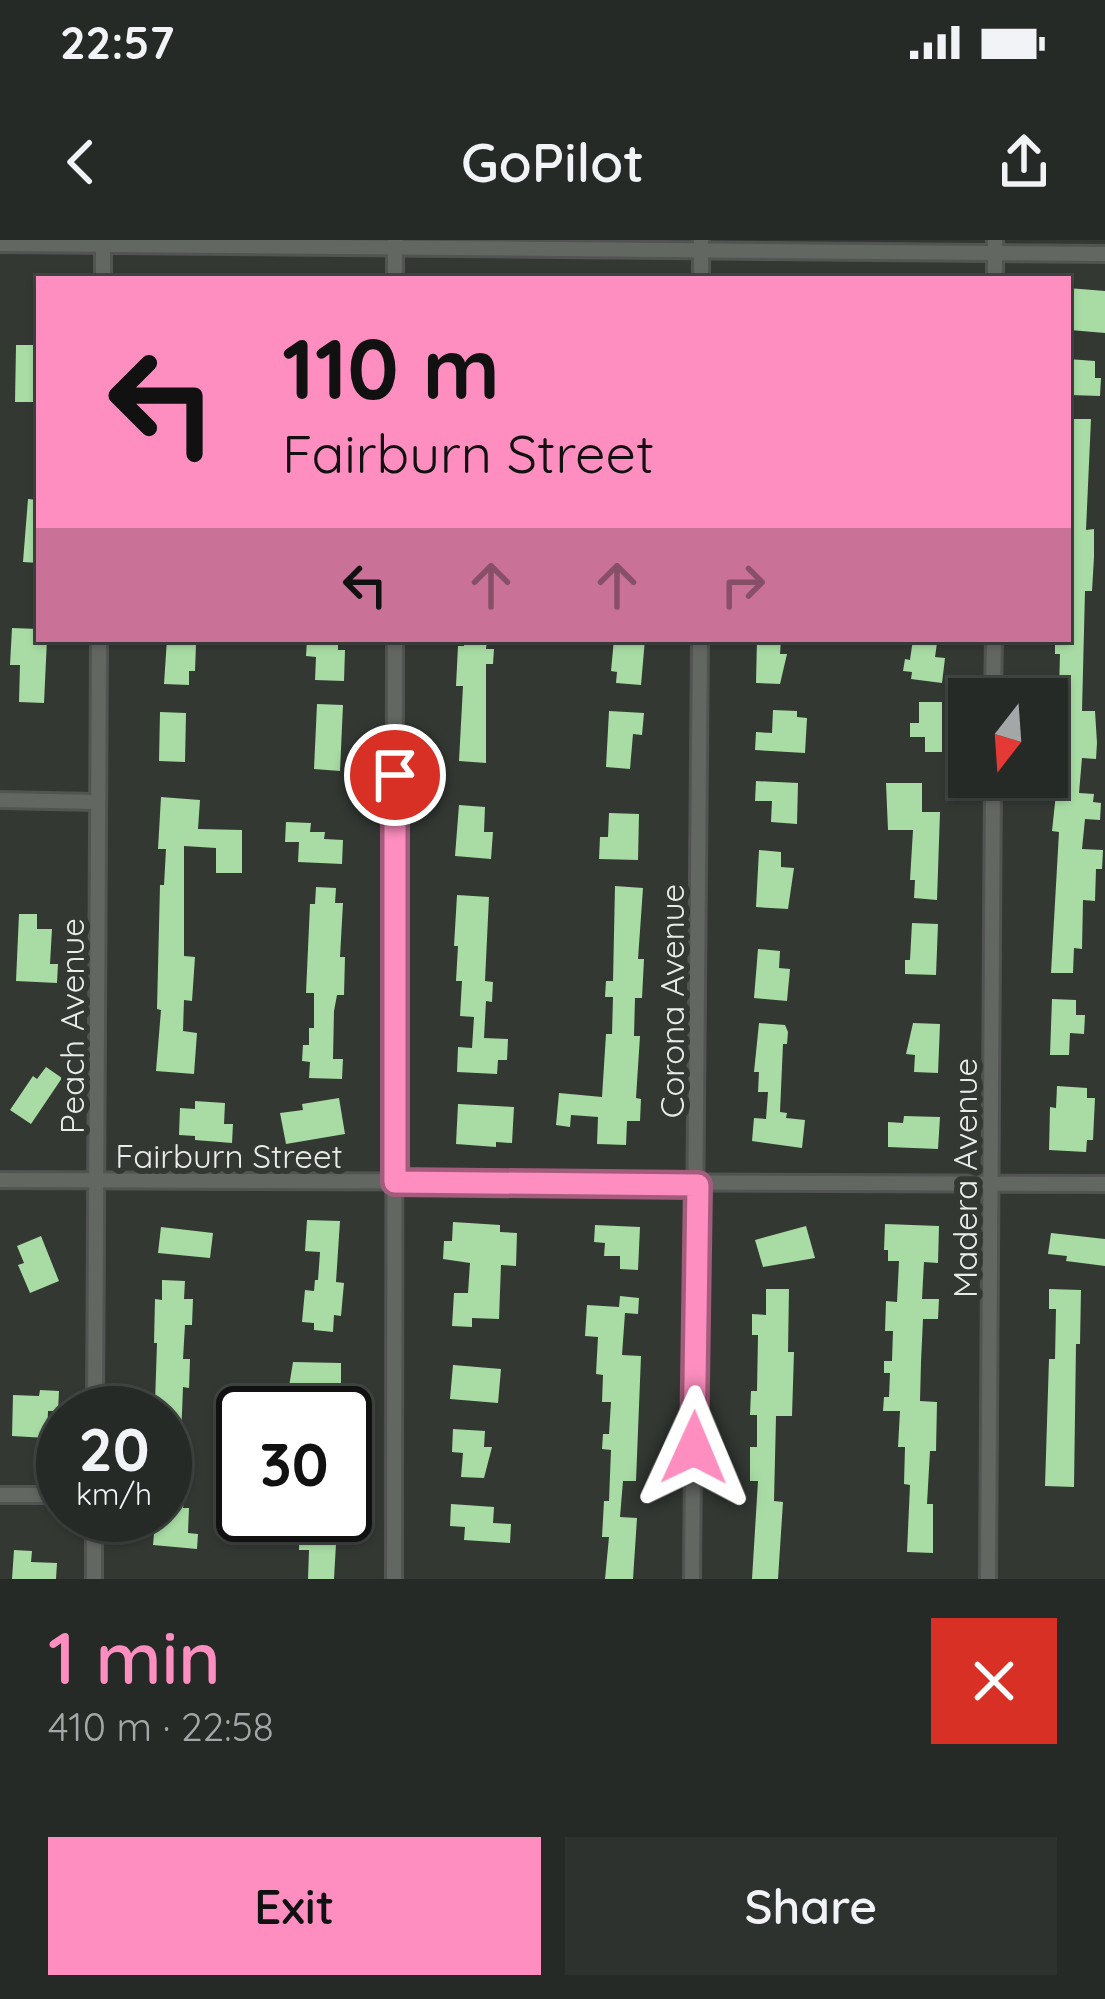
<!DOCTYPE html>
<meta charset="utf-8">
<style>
:root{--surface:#262a26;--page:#2e322e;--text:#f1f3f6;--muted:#a4a7a7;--line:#424643;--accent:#fd8ebf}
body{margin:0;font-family:Quicksand,sans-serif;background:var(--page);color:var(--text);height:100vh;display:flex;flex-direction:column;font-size:45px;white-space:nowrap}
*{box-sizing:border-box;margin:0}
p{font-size:39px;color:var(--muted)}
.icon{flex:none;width:66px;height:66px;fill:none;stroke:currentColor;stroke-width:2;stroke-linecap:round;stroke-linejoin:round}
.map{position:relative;height:1339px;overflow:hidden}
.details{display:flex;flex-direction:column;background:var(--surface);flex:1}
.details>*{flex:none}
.top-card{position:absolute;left:36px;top:36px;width:1035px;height:366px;border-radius:0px;box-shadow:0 3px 9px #0004,0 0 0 3px var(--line);background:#fd8ebf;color:#111;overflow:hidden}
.needle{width:78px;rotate:197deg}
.controls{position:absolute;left:948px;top:438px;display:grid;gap:24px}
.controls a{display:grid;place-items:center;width:120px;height:120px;border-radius:0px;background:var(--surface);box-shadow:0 3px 9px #0004,0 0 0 3px var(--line);font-size:60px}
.speed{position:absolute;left:36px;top:1146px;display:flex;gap:24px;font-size:60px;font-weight:700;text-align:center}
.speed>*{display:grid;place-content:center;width:156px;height:156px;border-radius:50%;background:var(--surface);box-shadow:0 3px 9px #0004,0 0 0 3px var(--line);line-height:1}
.speed small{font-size:30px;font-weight:400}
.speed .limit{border:6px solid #111;border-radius:18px;background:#fff;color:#111}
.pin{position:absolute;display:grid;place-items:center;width:102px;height:102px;color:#fff;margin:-51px;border:6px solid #fff;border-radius:50%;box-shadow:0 3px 12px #0007}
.me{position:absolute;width:132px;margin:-66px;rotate:1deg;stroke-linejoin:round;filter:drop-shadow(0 0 9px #0008)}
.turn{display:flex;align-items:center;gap:42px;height:252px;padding:0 48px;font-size:54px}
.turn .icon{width:156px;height:156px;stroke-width:2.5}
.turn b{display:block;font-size:84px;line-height:102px}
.lanes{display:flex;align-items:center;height:114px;padding:0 48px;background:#0003;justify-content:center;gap:60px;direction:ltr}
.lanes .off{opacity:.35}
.round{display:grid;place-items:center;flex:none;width:126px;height:126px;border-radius:0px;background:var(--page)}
.overview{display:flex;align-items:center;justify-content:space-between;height:204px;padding:0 48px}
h1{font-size:72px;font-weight:600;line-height:90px;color:var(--accent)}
.button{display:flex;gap:24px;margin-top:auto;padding:24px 48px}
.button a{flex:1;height:138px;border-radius:0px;background:var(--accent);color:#111;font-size:48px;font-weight:600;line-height:138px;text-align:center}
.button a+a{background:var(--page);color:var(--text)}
.status{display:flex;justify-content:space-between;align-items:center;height:84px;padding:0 60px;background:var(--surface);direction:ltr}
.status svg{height:33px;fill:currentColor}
header{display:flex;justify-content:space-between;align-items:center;height:156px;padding:0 48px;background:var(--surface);font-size:54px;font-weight:600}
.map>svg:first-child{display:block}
.building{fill:#a8dca4}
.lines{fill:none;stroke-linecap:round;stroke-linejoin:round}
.minor-casing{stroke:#515451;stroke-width:20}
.minor{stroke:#636762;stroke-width:14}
.route-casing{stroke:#a45c7c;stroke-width:30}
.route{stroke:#fd8ebf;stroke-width:21}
.labels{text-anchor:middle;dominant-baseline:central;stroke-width:12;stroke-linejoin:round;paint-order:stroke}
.street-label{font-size:33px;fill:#e9ebe9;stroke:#333833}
</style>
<div class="status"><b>22:57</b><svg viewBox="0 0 49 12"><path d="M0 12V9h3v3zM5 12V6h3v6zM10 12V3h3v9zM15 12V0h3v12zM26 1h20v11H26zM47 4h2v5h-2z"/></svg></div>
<header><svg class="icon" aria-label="back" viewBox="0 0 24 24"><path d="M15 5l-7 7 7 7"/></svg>GoPilot<svg class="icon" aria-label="share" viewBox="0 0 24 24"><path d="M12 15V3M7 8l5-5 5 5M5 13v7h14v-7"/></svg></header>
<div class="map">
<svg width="1105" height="1339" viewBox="0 0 1105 1339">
<rect width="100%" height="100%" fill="#333833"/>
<g class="building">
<path d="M1068,48L1105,51V93L1070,90Z"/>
<path d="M16,105H39V162H15Z"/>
<path d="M1068,119L1095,121V138H1101L1100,156L1070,155Z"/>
<path d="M1068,179H1091L1086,290L1094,289V317L1092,351H1085L1082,471H1095L1097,503L1096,519L1082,518L1079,553L1094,554L1093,562L1101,563L1100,580L1085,579L1082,609L1103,610L1102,629H1096L1095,661L1083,660L1082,709L1074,708L1073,733H1051L1059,592L1052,591L1058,535L1062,536L1064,488H1058L1060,414H1055V399H1068Z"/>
<path d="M28,259L39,260V323L23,322Z"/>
<path d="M12,388L39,389V399H47L44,463L19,462L20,425H10Z"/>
<path d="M167,399H189V404H196L195,431H189V445L164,444Z"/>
<path d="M307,399H338V410H345L344,441L315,440L316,417L306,416Z"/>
<path d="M464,399H487L486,409H494L493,424H486V523L459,521L463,446H456L458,406H464Z"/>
<path d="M614,399H645L641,445L616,443L617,432L611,431Z"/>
<path d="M757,399H781L780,414H787L780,444L756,443Z"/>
<path d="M913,399L937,403L935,417L945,418L942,443L911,439L912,432L903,431L905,419L910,420Z"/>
<path d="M919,462H942V512H925V497H910V483H919Z"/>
<path d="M317,464L343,465L340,531L314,529Z"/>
<path d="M773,470L797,471V477L807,478L805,513L755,510L756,492L772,493Z"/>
<path d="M609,471L644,473L642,495L633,494L630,529L606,527Z"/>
<path d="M160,472L186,473L185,522L159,521Z"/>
<path d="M756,541L798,543L797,584L771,582L772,561H755Z"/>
<path d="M886,543H922V572H940L937,660L914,658L915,640H910L913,590H888Z"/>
<path d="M161,557L200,560L198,589L242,590V633H216V608L184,606V716L195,717L192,761L184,760L183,791L197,793L194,834L156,831L161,770L157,769L160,645H164L166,609H158Z"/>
<path d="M459,565L485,567L484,592H493L491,619L455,616Z"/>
<path d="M609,573L639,574L638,620L599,619L600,597H608Z"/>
<path d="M286,582L311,583L310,592H325L324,599L343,600L342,624L298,622L299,602H285Z"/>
<path d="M759,610L781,612V627L794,628L788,669L756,667Z"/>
<path d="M615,646L643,648L638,719H644L642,758H635L634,796H640L636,858L641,859L640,881H627L626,905L597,904L598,877L571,875L570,887L556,885L559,853L602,857L606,794H612L613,757H605L606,741H613Z"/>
<path d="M316,647L336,648L335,663H343L340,717H345L344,755H337L334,771L333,819H343L342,839L309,838L310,822L302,821L303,805H309V788H314V753H306L310,664H315Z"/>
<path d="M457,655L489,657L485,741L493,742L492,762L486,761L484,798L508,799L507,820H498L497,834L457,832L458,807L472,808L474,777L460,776L462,741H456L458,706H454Z"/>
<path d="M19,674H37V689H52L50,724H58L57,743L16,741Z"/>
<path d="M912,683L938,684L936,735L905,734V720H910Z"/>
<path d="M758,709L780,711L779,728L790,729L787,761L754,758Z"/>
<path d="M1052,759L1076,760V775H1085L1084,794L1070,793L1069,815H1050Z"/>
<path d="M759,783L785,785L788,792L787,804H783L780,872L787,873L786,878L805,880L802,908L752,901L754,878L766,879L768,852H758L759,832H754Z"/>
<path d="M913,783L940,784L938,833L914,832L915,815L906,814Z"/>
<path d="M46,827L62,838L31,884L10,870L33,836L37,839Z"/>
<path d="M1057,846L1087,848V858H1095L1093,900H1087L1086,912L1049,910L1050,867L1056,868Z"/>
<path d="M339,858L345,894L286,904L280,873L303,870L302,864Z"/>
<path d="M195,861L225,863L224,884H233L232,903L195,900V896L179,895L180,868L195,869Z"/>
<path d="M458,864L514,867L512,903L496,902V907L456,904Z"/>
<path d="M904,876L940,877L938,909L888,907V882L903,883Z"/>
<path d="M307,980L340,981L336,1042L344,1043L341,1076L334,1075L333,1092L314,1090V1083L302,1082L305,1050L314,1051L315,1040H318L320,1012L305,1011Z"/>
<path d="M453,982L500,985V992L517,993L516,1026L501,1025L499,1079L472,1078V1087L452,1086L454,1053H468L470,1023L443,1019L444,1001H452Z"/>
<path d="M885,984L939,986L938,1023L924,1022L922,1059H939L938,1079H923L921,1122L920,1161L937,1162L936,1211H930L927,1264H933V1313L907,1312L910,1245L904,1244L905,1207H898L900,1171H883L884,1157H889L890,1133H884V1121H892L893,1091H885L886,1061L897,1062L899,1021H888V1010H884Z"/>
<path d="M595,985L640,987L638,1030L620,1029V1016H604L605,1003L594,1002Z"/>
<path d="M806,986L815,1018L763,1027L755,1000Z"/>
<path d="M161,987L213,993L210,1018L158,1013Z"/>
<path d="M1051,993L1105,999V1026L1066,1021L1067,1016L1048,1014Z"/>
<path d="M41,996L59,1041L30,1053L18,1025L24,1023L17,1006Z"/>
<path d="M162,1040L185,1041L184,1059H193L192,1085H185L183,1119H190L189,1148L183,1147L181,1198L191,1199L183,1268H189L188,1293L198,1294L197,1309L153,1305L155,1282L158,1275H165V1163H155L157,1103H154L155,1059L162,1060Z"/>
<path d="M766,1049H789L788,1112H794L792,1176H776L774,1261L783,1262L778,1339H752L758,1241H750V1207H757V1175H750L751,1151H757L758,1095H752V1074L766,1075Z"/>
<path d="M1049,1049L1081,1050L1080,1104H1076L1074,1247L1045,1246L1049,1119H1055L1056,1069H1049Z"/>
<path d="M620,1056L639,1058L638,1074L625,1073L622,1115L641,1116L636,1241H623L620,1277L637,1278L633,1339H605L609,1297H602L604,1261H609L611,1210L602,1209L603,1194H609L611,1162H602L603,1135L596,1134L598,1097L585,1096L587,1065L619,1067Z"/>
<path d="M293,1122L341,1123V1154H324L323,1161L287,1159Z"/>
<path d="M453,1125L501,1129L498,1163L450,1159Z"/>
<path d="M40,1150L59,1151L58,1171H48L47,1198L12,1196L13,1155L39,1156Z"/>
<path d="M453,1189L485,1191L484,1207H492L484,1238L461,1237L463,1213L452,1212Z"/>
<path d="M451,1264L494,1267L493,1283L511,1284L510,1303L464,1300L465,1287L450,1286Z"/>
<path d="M300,1275H331V1285L337,1286L334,1339H308L309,1310H299Z"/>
<path d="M14,1310L32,1311L31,1322L57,1323L56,1339H12Z"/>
</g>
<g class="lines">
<defs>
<g id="minor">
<path d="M0,4L1105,14"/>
<path d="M103,39V0"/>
<path d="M395,39V0"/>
<path d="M701,39V0"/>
<path d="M995,39V0"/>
<path d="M993,459L994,399"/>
<path d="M0,560L97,562"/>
<path d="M0,940L1105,944"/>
<path d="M95,1173L99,399"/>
<path d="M0,1255H63"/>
<path d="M94,1339V1275"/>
<path d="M394,1339L395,399"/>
<path d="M692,1339L700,399"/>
<path d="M988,1339L993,537"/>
</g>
</defs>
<use href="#minor" class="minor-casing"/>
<use href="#minor" class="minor"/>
</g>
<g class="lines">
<defs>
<path id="route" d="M395,535V942L698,945L694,1208"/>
</defs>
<use href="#route" class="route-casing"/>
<use href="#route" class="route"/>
</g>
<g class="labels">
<g class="street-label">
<text transform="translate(671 761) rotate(-90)">Corona Avenue</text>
<text transform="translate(71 786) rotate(-90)">Peach Avenue</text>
<text x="229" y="915">Fairburn Street</text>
<text transform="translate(964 938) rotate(-90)">Madera Avenue</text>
</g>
</g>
</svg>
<div class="controls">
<a><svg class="needle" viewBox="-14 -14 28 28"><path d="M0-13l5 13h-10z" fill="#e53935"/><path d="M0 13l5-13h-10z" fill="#a4a7a7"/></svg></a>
</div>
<div class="speed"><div>20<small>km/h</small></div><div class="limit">30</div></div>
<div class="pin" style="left:395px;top:535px;background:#d93025"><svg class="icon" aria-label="arrive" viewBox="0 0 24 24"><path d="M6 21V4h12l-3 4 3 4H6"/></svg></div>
<svg class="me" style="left:694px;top:1208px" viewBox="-20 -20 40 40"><path d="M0-17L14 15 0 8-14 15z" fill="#fd8ebf" stroke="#fff" stroke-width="4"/></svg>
<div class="top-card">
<div class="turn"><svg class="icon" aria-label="left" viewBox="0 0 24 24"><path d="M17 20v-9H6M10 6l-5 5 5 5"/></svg><div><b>110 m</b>Fairburn Street</div></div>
<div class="lanes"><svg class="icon" aria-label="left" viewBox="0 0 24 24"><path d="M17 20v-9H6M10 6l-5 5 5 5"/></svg><svg class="icon off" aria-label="ahead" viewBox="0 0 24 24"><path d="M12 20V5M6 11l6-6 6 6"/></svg><svg class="icon off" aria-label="ahead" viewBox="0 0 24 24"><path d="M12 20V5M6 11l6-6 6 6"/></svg><svg class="icon off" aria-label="right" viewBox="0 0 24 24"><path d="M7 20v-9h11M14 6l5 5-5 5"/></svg></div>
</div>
</div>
<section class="details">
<div class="overview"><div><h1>1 min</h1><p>410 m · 22:58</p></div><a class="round" style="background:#d93025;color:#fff"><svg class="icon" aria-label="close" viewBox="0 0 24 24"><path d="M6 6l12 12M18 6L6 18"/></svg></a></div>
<div class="button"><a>Exit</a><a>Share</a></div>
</section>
